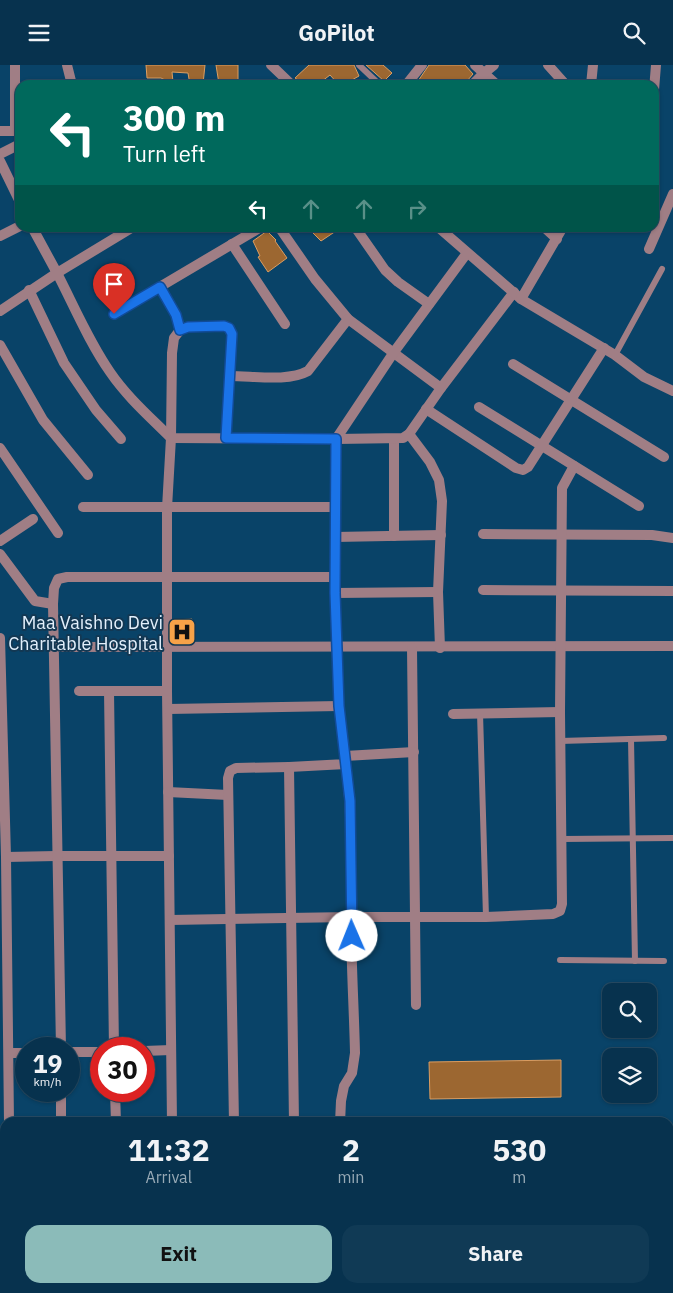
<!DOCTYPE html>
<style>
:root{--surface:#07324e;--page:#103a55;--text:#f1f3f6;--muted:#98aab6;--line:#284d66;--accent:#8bbbb9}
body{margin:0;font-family:"IBM Plex Sans",sans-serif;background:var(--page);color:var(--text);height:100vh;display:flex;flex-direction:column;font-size:19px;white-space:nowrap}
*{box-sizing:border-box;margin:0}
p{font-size:16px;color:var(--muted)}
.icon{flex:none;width:28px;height:28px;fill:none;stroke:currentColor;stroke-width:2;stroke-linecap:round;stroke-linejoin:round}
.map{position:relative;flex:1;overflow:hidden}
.details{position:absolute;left:0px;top:1052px;width:674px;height:176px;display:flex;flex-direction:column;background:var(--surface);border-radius:15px 15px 0 0;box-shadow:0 1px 4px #0004,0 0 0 1px var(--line)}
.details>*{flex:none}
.top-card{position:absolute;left:15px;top:15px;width:644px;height:152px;border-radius:15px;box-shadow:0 1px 4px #0004,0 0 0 1px var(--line);background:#00695c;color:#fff;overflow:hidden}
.tools{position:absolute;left:602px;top:918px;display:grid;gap:10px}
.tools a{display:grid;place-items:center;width:55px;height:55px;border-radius:10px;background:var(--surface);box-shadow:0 1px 4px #0004,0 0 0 1px var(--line);font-size:25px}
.speed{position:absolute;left:15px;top:972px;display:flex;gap:10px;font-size:25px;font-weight:700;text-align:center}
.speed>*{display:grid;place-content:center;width:65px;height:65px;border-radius:50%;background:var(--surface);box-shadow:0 1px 4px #0004,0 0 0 1px var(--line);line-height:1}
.speed small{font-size:12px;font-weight:400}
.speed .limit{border:8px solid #d22;background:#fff;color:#111}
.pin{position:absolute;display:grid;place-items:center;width:42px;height:42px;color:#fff;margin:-51px -21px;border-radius:50% 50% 50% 0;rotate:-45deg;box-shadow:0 0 5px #0007}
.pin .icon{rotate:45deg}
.me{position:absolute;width:55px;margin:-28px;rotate:359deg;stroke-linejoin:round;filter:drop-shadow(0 0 4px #0008)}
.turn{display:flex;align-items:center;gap:18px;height:105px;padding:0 25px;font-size:22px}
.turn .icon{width:65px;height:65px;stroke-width:2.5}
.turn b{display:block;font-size:35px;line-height:42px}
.lanes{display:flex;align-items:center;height:48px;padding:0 25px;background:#0003;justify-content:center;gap:25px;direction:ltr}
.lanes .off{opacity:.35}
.eta{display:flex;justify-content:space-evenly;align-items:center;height:85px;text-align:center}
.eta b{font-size:30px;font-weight:800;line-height:35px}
.primary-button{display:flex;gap:10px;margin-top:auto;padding:10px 25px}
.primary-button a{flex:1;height:58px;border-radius:15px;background:var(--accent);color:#111;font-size:20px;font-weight:800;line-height:58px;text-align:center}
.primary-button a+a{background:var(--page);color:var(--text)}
header{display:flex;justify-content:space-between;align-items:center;height:65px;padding:0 25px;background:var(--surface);font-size:22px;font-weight:800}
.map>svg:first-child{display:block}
.building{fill:#9c6731;stroke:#db9d61}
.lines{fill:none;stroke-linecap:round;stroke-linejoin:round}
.lane{stroke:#a07e85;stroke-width:6}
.street{stroke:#a07e85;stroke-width:10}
.route-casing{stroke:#114b97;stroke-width:12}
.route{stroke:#1a73e8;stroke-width:9}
.labels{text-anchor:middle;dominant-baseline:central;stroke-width:4;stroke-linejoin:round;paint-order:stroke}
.poi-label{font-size:18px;fill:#e3f0fc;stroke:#133853;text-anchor:end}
</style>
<header><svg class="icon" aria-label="menu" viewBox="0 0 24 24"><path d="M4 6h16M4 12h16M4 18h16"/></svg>GoPilot<svg class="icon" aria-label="search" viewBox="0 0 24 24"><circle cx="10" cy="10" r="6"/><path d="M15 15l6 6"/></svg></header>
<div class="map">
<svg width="673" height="1228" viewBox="0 0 673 1228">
<rect width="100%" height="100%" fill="#094368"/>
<g class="building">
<path d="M146,0H205L203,19L190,20L188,8L172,7L173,17L167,16L161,13H147Z"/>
<path d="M216,0H238V20L219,19Z"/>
<path d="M309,0H354L359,11L343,20H339L330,10L317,20H306L295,13Z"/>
<path d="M366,0H383L392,8L384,16Z"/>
<path d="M429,0H465L473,9L467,16L465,20H424L418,16Z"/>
<path d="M307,162H342L321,176Z"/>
<path d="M267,166L276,175L275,176L287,193L268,207L258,192L260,191L253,176Z"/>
<path d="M192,554L193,575H174V555Z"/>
<path d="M561,995V1032L430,1034L429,997Z"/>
</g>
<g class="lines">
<g class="lane">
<path d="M359,0L380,20"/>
<path d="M615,290L662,204"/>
<path d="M480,648L486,852"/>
<path d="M631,674L635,896"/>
<path d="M560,676L664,673"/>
<path d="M562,774L673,773"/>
<path d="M560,895L664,896"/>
</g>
<g class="street">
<path d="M67,0L72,20"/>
<path d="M271,0L292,20"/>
<path d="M475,0L497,20"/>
<path d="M548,0L566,20"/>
<path d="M136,20H161"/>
<path d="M406,20L422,0"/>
<path d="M472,20L484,8L494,0"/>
<path d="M591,20L593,0"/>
<path d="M654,25L656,0"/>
<path d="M0,66H20"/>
<path d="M15,66V0"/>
<path d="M0,89L20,79"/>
<path d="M0,96L20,137"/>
<path d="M32,162L57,208L133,162"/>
<path d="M279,162L315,214L348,254L441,323L514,227"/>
<path d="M355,162L385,205L398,217L429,239"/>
<path d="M438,162L521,234L615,290L644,312L673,326"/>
<path d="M544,162L557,174"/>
<path d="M0,171L20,161"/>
<path d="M232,179L285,259"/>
<path d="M649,184L673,129"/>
<path d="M160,222L176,250L180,265L174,273L172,288L171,373L167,443V626L172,1058"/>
<path d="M29,225L64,298L96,345L121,374"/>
<path d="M521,234L563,162"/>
<path d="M0,246L57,208C74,241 89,277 110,307C127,332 150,352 171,373L336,374L394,287L467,188"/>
<path d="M114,249L261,162"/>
<path d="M180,265L188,262L224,261L229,263L232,269L226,373"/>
<path d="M0,280L43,355L88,410"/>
<path d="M513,299L664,392"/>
<path d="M230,311C254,311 288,317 308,306L348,254"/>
<path d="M479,342L639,441"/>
<path d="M426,344L516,403L523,405L528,402L604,283"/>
<path d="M409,369L430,397L439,415L442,436L438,527L440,583"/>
<path d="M0,383L58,468"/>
<path d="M83,442H335"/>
<path d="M483,469L652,470L673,473"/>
<path d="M394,471V374"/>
<path d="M335,472L441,470"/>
<path d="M0,476L33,454"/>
<path d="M0,489L35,536L53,539"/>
<path d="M483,525L673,526"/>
<path d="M335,528L438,527"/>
<path d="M0,573L6,792L9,1058"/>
<path d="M54,582C260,581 467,582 673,581"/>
<path d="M412,583L416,940"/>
<path d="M79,626H167"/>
<path d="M109,626L114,984"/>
<path d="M168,644L339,641"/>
<path d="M453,649L560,647"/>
<path d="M345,691L414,687"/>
<path d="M168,727L228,730"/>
<path d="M6,792L56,791H169"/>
<path d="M170,855L351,852H486L553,849L560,846L562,839L560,647L562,423L574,401"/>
<path d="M61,984L53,539L54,523L58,514L67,512H334"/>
<path d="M144,986L171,985"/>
<path d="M69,987H101"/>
<path d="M9,988H26"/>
<path d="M61,1026V1058"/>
<path d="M115,1026L116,1058"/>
<path d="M234,1058L228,713L230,706L236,703L289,702"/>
<path d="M294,1058L289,702L346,699L339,641L335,528L336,374L403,373L409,369L441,323"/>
<path d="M340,1058L341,1036L344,1021L352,1008L355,988C354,943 351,897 351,851C351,800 352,750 346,699"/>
<path d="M0,1221H5"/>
<path d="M175,1224V1228"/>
<path d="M236,1224V1228"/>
<path d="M295,1224V1228"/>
<path d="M346,1224V1228"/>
</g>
</g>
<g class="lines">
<defs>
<path id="route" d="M114,249L160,222L176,250L180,265L188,262L224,261L229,263L232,269L226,373L336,374L335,528L339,641L350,736L352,871"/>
</defs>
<use href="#route" class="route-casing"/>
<use href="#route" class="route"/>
</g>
<defs>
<symbol id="hospital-square" viewBox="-11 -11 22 22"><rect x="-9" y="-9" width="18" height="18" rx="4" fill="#f7a248" stroke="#133853"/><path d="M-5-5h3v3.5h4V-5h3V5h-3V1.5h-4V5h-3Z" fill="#111"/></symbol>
</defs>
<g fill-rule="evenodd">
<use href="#hospital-square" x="166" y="551" width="32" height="32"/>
</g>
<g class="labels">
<g class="poi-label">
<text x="163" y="557">Maa Vaishno Devi<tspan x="163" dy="21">Charitable Hospital</tspan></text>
</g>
</g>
</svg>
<div class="tools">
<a><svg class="icon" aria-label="search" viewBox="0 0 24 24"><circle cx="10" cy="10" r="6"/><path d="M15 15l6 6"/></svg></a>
<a><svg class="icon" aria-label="layers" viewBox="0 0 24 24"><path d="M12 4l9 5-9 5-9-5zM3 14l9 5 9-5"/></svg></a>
</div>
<div class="speed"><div>19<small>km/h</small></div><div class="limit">30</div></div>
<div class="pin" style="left:114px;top:249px;background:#d93025"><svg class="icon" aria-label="arrive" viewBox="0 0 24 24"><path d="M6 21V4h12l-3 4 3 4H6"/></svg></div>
<svg class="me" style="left:352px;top:871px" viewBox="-20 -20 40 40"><circle r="19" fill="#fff"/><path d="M0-13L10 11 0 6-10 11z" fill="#1a73e8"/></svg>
<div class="top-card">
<div class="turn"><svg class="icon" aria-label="left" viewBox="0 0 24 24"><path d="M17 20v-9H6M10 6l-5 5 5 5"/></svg><div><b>300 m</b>Turn left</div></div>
<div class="lanes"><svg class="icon" aria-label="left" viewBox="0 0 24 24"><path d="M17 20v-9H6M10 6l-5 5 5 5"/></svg><svg class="icon off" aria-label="ahead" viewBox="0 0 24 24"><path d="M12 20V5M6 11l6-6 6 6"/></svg><svg class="icon off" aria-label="ahead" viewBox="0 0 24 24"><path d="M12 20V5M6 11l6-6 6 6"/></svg><svg class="icon off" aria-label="right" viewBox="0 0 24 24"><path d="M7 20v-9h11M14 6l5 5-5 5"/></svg></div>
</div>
<section class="details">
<div class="eta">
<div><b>11:32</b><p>Arrival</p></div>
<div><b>2</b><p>min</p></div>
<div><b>530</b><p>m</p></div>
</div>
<div class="primary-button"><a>Exit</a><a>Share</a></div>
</section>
</div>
